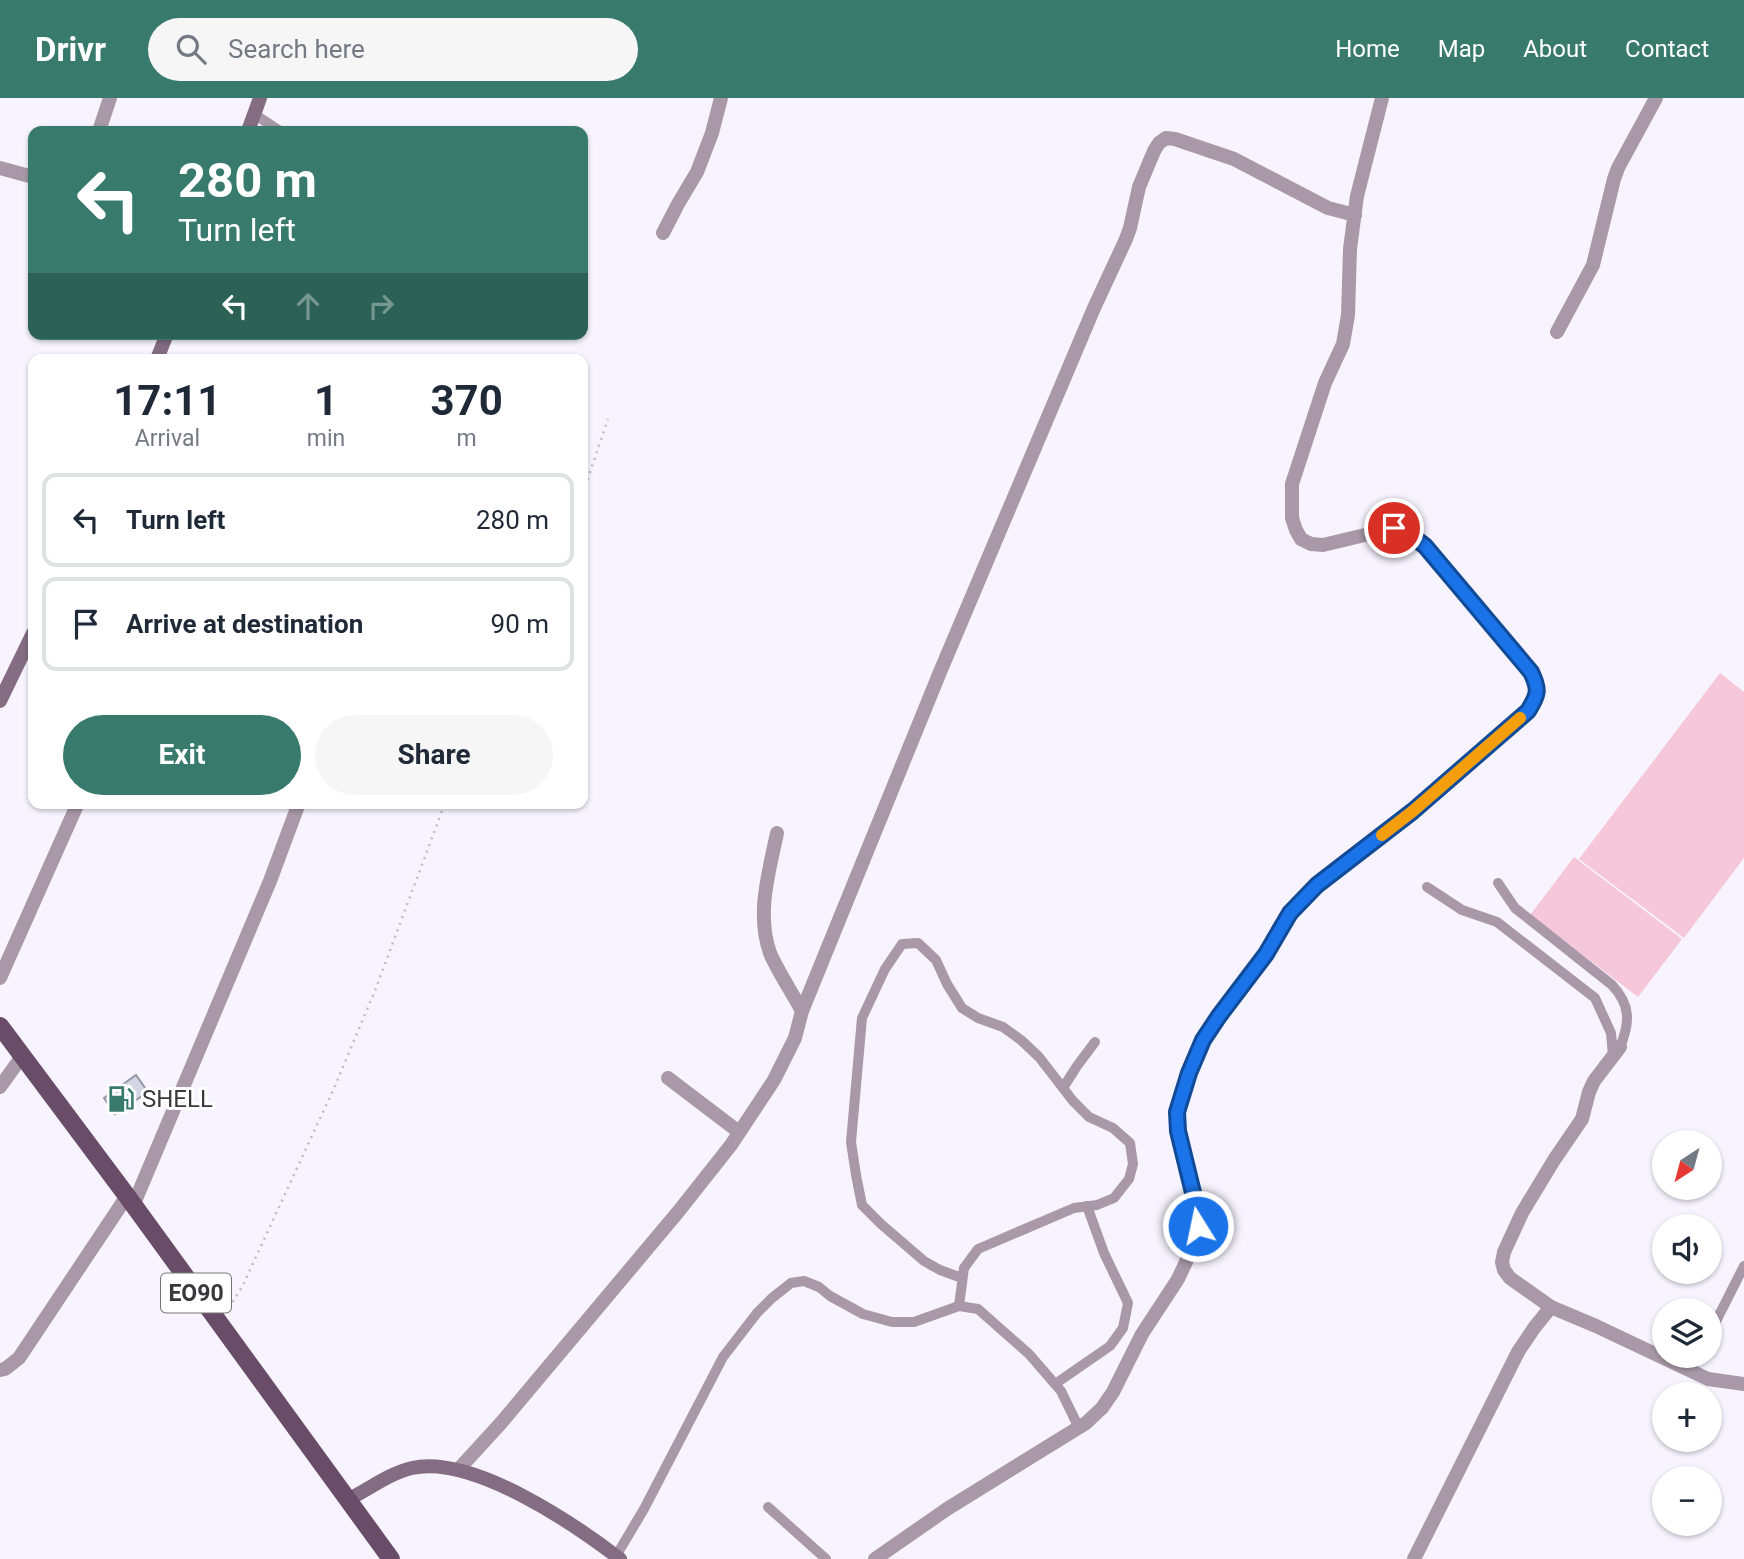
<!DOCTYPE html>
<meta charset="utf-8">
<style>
:root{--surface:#fff;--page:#f6f6f7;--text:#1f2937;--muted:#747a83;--line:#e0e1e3;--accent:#387a6b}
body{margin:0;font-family:Roboto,sans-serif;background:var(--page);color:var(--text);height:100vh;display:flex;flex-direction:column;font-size:26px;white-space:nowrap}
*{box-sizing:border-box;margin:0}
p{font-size:23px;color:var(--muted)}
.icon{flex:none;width:38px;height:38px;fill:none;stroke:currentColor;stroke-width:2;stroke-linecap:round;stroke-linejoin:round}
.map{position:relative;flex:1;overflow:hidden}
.sheet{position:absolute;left:28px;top:256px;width:560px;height:455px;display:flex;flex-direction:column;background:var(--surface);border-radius:14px;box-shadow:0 2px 5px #0004}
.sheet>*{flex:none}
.top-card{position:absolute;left:28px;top:28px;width:560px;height:214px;border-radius:14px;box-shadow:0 2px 5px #0004;background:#387a6b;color:#fff;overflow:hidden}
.needle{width:46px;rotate:216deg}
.tools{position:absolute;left:1652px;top:1032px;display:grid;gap:14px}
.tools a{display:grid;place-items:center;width:70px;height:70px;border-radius:50%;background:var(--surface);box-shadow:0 2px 5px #0004;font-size:35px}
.pin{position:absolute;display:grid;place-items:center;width:60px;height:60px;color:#fff;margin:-30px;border:4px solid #fff;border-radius:50%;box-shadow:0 2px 7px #0007}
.me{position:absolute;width:77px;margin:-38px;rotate:350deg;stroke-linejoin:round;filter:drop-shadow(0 0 5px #0008)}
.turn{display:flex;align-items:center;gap:24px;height:147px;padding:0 35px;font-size:32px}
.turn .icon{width:91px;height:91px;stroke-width:2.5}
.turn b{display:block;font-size:49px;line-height:60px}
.lanes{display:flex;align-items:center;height:66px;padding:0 35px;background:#0003;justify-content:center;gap:35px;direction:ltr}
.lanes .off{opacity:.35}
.eta{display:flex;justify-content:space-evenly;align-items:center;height:119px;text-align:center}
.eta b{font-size:42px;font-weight:700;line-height:49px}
.cta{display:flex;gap:14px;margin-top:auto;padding:14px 35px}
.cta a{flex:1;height:80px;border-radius:42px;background:var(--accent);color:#fff;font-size:28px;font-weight:700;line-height:80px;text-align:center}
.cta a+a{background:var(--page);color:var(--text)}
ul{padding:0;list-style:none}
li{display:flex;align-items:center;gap:21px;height:94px;margin:0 14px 10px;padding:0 21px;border:4px solid var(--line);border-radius:14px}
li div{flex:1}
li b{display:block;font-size:26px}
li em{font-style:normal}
header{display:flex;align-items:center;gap:42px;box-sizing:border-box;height:98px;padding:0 35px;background:var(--accent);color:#fff}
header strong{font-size:33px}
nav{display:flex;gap:38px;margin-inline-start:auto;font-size:24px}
.search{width:490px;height:63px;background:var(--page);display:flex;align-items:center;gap:18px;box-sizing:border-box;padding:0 24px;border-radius:38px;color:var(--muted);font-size:26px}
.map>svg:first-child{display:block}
.green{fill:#f6c6d9}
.building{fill:#d3d6e4;stroke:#9597a4;stroke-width:2}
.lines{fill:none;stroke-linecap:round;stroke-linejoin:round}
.path{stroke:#bebbc4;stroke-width:2.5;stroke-dasharray:2 5;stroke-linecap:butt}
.lane{stroke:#a999a8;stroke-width:10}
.street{stroke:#a999a8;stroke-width:14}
.secondary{stroke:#846c83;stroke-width:14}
.primary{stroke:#694d68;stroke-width:18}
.route-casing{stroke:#114b97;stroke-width:18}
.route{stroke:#1a73e8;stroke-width:12}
.slow{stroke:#f59e0b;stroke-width:12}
.labels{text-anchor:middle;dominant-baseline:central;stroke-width:6;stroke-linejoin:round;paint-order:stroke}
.shield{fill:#fff;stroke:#757477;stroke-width:2}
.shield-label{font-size:23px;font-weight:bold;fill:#3a383d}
.poi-label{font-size:24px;fill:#3a383d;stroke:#fff;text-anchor:start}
</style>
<header>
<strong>Drivr</strong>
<div class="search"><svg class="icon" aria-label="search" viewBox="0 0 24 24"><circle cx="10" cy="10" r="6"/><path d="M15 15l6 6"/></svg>Search here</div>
<nav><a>Home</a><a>Map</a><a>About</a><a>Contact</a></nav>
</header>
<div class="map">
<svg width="1744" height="1461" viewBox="0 0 1744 1461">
<rect width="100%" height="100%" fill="#f8f4ff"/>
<g class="green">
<path d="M1720,575L1744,594V760L1684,840L1579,761Z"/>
<path d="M1574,759L1682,841L1638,899L1530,817Z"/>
</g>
<path class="building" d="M136,977L148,994L115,1016L104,1000Z"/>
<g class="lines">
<g class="path">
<path d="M583,395L608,321"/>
<path d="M229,1210L242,1189L335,988L376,890L445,705"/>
</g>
<g class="lane">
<path d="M254,16L280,33"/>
<path d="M1498,785L1515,810L1612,887C1631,907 1630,925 1620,949"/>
<path d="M1427,789L1462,812L1497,824L1595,900L1611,935L1613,958"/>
<path d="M1063,990L1077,968L1095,944"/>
<path d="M959,1208L964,1170L978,1151L1074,1110L1097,1107L1114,1100L1129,1081L1133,1066L1130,1045L1113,1030L1089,1019L1073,1003L1039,959L1021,942L1003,929L978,920L962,910L947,886L936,862L918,845L902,846L885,871L862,920L851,1044L856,1077L862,1107L881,1126L924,1163L940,1172L962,1180"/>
<path d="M1710,1235L1744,1168"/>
<path d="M1690,1273L1698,1258"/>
<path d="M1055,1286L1110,1248L1123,1230L1128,1205L1104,1155L1087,1108"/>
<path d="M768,1409L826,1461"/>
<path d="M616,1458L644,1411L723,1259L757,1215L772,1200L791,1185L804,1183L819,1189L830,1198L863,1216L892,1224H914L959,1208L978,1211L1029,1256L1061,1293L1079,1330"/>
</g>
<g class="street">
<path d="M99,33L110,0"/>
<path d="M0,70L33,79"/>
<path d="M663,135L678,106L697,74L712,35L721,0"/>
<path d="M1557,234L1593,167L1614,81L1618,70L1656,0"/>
<path d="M777,735C769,774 756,816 770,855C777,872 793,896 802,913"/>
<path d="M0,880L78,705"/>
<path d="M1620,949L1594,983L1589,994L1582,1021L1554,1062L1522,1115L1504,1154L1502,1164L1504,1172L1510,1180L1551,1209L1596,1228L1708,1281L1744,1286"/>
<path d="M668,980L739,1034"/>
<path d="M0,989L23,957"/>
<path d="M133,1108L270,783L299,705"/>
<path d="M0,1272L5,1271L19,1260L127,1098"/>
<path d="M458,1372L501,1325L678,1114L731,1047L774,982L795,940L802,913L940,574L1094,210L1126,141L1130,130L1139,89L1154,53L1159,45L1166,40L1175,41L1234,61L1328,110L1355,117"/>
<path d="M875,1461L947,1411L1086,1325L1102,1310L1113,1294L1142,1236L1178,1181L1186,1164L1198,1128L1197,1111L1178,1033L1177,1014L1189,975L1203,942L1219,918L1266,856L1290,815L1317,787L1413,713L1528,613C1538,596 1540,592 1531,574L1425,448C1415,440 1407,433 1394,430L1323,447L1311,446L1301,441L1296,432L1292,420V386L1325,285L1343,246L1348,217L1350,151L1357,98L1382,0"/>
<path d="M1414,1461L1518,1254L1534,1230L1551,1209"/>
</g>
<g class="secondary">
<path d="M248,33L260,0"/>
<path d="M157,261L167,236"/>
<path d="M0,603L33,535"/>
<path d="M349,1401C369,1391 390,1375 412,1370C473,1357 573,1425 620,1461"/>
</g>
<path class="primary" d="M0,928L127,1098L391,1461"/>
</g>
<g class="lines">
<defs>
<path id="route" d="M1198,1128L1197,1111L1178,1033L1177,1014L1189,975L1203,942L1219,918L1266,856L1290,815L1317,787L1413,713L1528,613C1538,597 1540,592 1531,574L1425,448L1405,433L1394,430"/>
</defs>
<use href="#route" class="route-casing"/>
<use href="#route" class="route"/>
<path class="slow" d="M1382,737L1413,713L1520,620"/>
</g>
<defs>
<symbol id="fuel-bare" viewBox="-9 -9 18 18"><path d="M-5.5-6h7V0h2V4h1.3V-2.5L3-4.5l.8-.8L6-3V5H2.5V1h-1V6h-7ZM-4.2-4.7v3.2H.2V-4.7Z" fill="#387a6b" stroke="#fff" stroke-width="2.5" paint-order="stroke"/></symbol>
</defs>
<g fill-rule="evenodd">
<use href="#fuel-bare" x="102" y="982" width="38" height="38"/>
</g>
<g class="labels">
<rect class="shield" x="161" y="1175.5" width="70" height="39" rx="5"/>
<g class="shield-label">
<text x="196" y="1195">ΕΟ90</text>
</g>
<g class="poi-label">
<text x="142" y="1001">SHELL</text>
</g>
</g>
</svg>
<div class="tools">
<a><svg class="needle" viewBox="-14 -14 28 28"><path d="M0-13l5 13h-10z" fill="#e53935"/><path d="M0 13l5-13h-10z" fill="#747a83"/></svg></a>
<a><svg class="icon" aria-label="sound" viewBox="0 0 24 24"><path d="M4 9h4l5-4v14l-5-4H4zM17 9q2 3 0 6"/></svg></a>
<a><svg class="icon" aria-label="layers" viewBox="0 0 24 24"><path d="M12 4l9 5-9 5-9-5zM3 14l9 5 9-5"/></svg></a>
<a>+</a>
<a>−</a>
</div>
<div class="pin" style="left:1394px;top:430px;background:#d93025"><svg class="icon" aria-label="arrive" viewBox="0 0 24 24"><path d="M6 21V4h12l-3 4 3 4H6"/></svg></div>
<svg class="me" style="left:1198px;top:1128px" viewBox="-20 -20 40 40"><circle r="17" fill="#1a73e8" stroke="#fff" stroke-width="3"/><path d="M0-11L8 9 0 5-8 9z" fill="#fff"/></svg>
<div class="top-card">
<div class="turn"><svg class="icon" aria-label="left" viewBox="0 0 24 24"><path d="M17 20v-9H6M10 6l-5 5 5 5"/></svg><div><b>280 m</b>Turn left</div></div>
<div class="lanes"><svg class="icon" aria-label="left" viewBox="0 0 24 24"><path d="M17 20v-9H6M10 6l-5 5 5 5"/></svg><svg class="icon off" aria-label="ahead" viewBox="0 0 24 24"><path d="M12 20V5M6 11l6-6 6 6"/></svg><svg class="icon off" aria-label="right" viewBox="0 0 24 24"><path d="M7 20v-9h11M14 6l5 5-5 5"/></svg></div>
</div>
<section class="sheet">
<div class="eta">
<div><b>17:11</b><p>Arrival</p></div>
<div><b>1</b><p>min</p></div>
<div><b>370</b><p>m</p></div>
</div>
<ul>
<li><svg class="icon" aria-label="left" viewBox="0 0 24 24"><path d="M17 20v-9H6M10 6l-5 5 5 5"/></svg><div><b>Turn left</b></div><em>280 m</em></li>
<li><svg class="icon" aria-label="arrive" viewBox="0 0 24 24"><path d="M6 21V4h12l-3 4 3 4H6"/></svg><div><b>Arrive at destination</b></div><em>90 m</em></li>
</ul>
<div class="cta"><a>Exit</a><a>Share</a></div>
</section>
</div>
